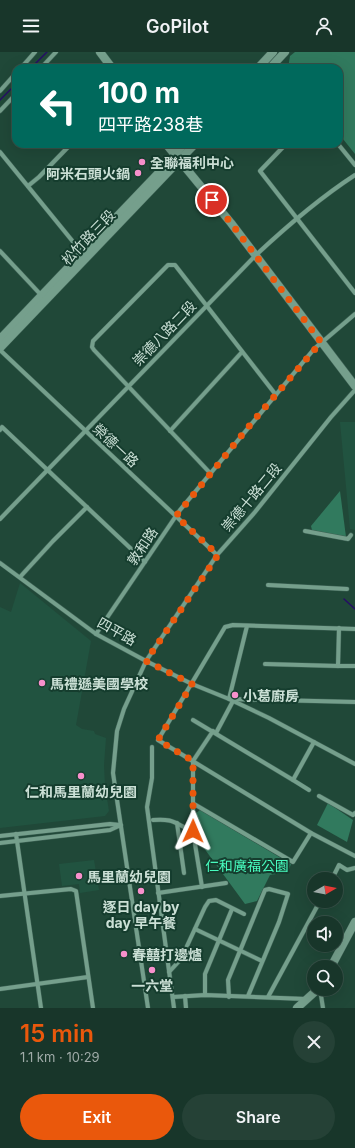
<!DOCTYPE html>
<meta charset="utf-8">
<style>
:root{--surface:#18362a;--page:#254136;--text:#f1f3f6;--muted:#9faba8;--line:#365047;--accent:#ea580c}
body{margin:0;font-family:Inter,"Noto Sans TC",sans-serif;background:var(--page);color:var(--text);height:100vh;display:flex;flex-direction:column;font-size:15px;white-space:nowrap}
*{box-sizing:border-box;margin:0}
p{font-size:13px;color:var(--muted)}
.icon{flex:none;width:22px;height:22px;fill:none;stroke:currentColor;stroke-width:2;stroke-linecap:round;stroke-linejoin:round}
.map{position:relative;height:956px;overflow:hidden}
.panel{display:flex;flex-direction:column;background:var(--surface);flex:1}
.panel>*{flex:none}
.banner{position:absolute;left:12px;top:12px;width:331px;height:84px;border-radius:12px;box-shadow:0 4px 16px #0002,0 0 0 1px var(--line);background:#00695c;color:#fff;overflow:hidden}
.needle{width:26px;rotate:81deg}
.controls{position:absolute;left:307px;top:820px;display:grid;gap:8px}
.controls a{display:grid;place-items:center;width:36px;height:36px;border-radius:50%;background:var(--surface);box-shadow:0 4px 16px #0002,0 0 0 1px var(--line);font-size:20px}
.pin{position:absolute;display:grid;place-items:center;width:34px;height:34px;color:#fff;margin:-17px;border:2px solid #fff;border-radius:50%;box-shadow:0 1px 4px #0007}
.me{position:absolute;width:44px;margin:-22px;rotate:1deg;stroke-linejoin:round;filter:drop-shadow(0 0 3px #0008)}
.turn{display:flex;align-items:center;gap:14px;height:84px;padding:0 20px;font-size:18px}
.turn .icon{width:52px;height:52px;stroke-width:2.5}
.turn b{display:block;font-size:28px;line-height:34px}
.round{display:grid;place-items:center;flex:none;width:42px;height:42px;border-radius:21px;background:var(--page)}
.summary{display:flex;align-items:center;justify-content:space-between;height:68px;padding:0 20px}
h1{font-size:24px;font-weight:600;line-height:30px;color:var(--accent)}
.cta{display:flex;gap:8px;margin-top:auto;padding:8px 20px}
.cta a{flex:1;height:46px;border-radius:24px;background:var(--accent);color:#fff;font-size:16px;font-weight:600;line-height:46px;text-align:center}
.cta a+a{background:var(--page);color:var(--text)}
header{display:flex;justify-content:space-between;align-items:center;height:52px;padding:0 20px;background:var(--surface);font-size:18px;font-weight:600}
.map>svg:first-child{display:block}
.built{fill:#215340}
.green{fill:#317a5e}
.lines{fill:none;stroke-linecap:round;stroke-linejoin:round}
.stream{stroke:#260e65;stroke-width:1.5}
.street-casing{stroke:#3f6356;stroke-width:5}
.secondary-casing{stroke:#3f6356;stroke-width:9}
.street{stroke:#759f8c;stroke-width:4}
.secondary{stroke:#759f8c;stroke-width:8}
.route{stroke:#ea580c;stroke-width:7;stroke-dasharray:0 12.6}
.poi-dot{fill:#f890cc;stroke:#153d2e;stroke-width:1.5}
.labels{text-anchor:middle;dominant-baseline:central;stroke-width:4;stroke-linejoin:round;paint-order:stroke}
.poi-label{font-size:14px;font-weight:bold;fill:#cbe0d6;stroke:#153d2e;text-anchor:start}
.street-label{font-size:14px;fill:#cbe0d6;stroke:#153d2e}
.park-label{font-size:14px;fill:#48fbbe;stroke:#153d2e}
</style>
<header><svg class="icon" aria-label="menu" viewBox="0 0 24 24"><path d="M4 6h16M4 12h16M4 18h16"/></svg>GoPilot<svg class="icon" aria-label="person" viewBox="0 0 24 24"><circle cx="12" cy="8" r="4"/><path d="M4 21q1-7 8-7t8 7"/></svg></header>
<div class="map">
<svg width="355" height="956" viewBox="0 0 355 956">
<rect width="100%" height="100%" fill="#204838"/>
<g class="built">
<path d="M340,370H355V478L350,477Z"/>
<path d="M20,531L91,589L76,673L82,677L94,679L95,682L106,686L104,713L105,734L109,759L105,764L0,776V555L11,560Z"/>
<path d="M94,808L99,838L80,841L79,832L62,834L59,812Z"/>
</g>
<g class="green">
<path d="M295,0H355V102L339,82V16H288L290,4Z"/>
<path d="M340,439L346,485L312,478L311,474Z"/>
<path d="M328,751L353,768L347,790L317,773Z"/>
<path d="M200,758L291,812L288,820L270,823L257,849L245,852L198,788L195,762Z"/>
</g>
<g class="lines">
<g class="stream">
<path d="M31,16L47,0"/>
<path d="M0,48L16,32"/>
<path d="M344,547L355,557"/>
</g>
<defs>
<g id="street">
<path d="M21,16L35,0"/>
<path d="M41,16L56,0"/>
<path d="M0,39L16,21"/>
<path d="M0,59L16,42"/>
<path d="M286,92L260,119L355,241"/>
<path d="M338,92L355,113"/>
<path d="M0,100L83,202"/>
<path d="M28,134L39,125L71,92"/>
<path d="M0,199L42,244"/>
<path d="M0,298L217,503"/>
<path d="M0,378L2,375L145,510"/>
<path d="M170,379L242,300"/>
<path d="M211,422L94,298L92,295L93,289L166,215L168,213H175L276,343"/>
<path d="M0,467L256,203C287,174 318,147 355,123"/>
<path d="M305,479L348,487L351,483"/>
<path d="M0,511L96,582L146,609L192,632L229,647L355,650"/>
<path d="M20,525L53,489L87,455"/>
<path d="M268,533L347,537"/>
<path d="M247,574L229,647L269,666L355,712"/>
<path d="M355,577L233,573L225,575L158,688L311,781L355,804"/>
<path d="M96,582L180,458L314,297L355,262"/>
<path d="M265,612L338,614L339,576"/>
<path d="M338,614H355"/>
<path d="M193,668L293,728L314,690"/>
<path d="M216,681L233,649"/>
<path d="M152,695V726L147,755L174,956"/>
<path d="M293,728L309,738"/>
<path d="M319,744L353,763L355,761"/>
<path d="M194,752L293,810L311,781"/>
<path d="M153,768C174,766 175,772 193,779V709L213,679"/>
<path d="M177,771L184,821"/>
<path d="M16,782L41,956"/>
<path d="M0,784L110,772L120,773"/>
<path d="M0,791L110,778L121,773"/>
<path d="M195,792L202,835"/>
<path d="M332,827L339,813L347,818L355,816"/>
<path d="M158,841L226,831"/>
<path d="M0,844L71,837L76,839L93,956"/>
<path d="M195,877L262,909"/>
<path d="M169,920L181,907L205,855L209,849L216,848L244,862"/>
<path d="M0,937L88,925"/>
<path d="M320,937L323,956"/>
<path d="M205,943V922L232,857"/>
<path d="M185,944L186,956"/>
<path d="M173,945L205,943L306,947"/>
<path d="M229,945L228,928L265,838L269,837L288,842L279,870L248,944"/>
<path d="M268,945L320,849"/>
<path d="M148,956L113,721L117,679L124,657L146,609L217,503L255,460L331,365L355,338"/>
</g>
<g id="secondary">
<path d="M100,0L112,16"/>
<path d="M258,16L273,0"/>
<path d="M270,16L285,0"/>
<path d="M166,92L231,171L355,334"/>
<path d="M0,287L168,111L184,92"/>
<path d="M0,296L195,92"/>
<path d="M331,915L355,870"/>
<path d="M297,956L318,937"/>
</g>
</defs>
<use href="#street" class="street-casing"/>
<use href="#secondary" class="secondary-casing"/>
<use href="#street" class="street"/>
<use href="#secondary" class="secondary"/>
</g>
<g class="lines">
<path class="route" d="M193,779V709L158,688L192,632L146,609L218,503L176,464L255,367L321,290L231,171L212,148"/>
</g>
<g class="poi-dot">
<circle cx="142" cy="110" r="4"/>
<circle cx="138" cy="121" r="4"/>
<circle cx="42" cy="631" r="4"/>
<circle cx="235" cy="643" r="4"/>
<circle cx="81" cy="724" r="4"/>
<circle cx="79" cy="824" r="4"/>
<circle cx="141" cy="839" r="4"/>
<circle cx="124" cy="902" r="4"/>
<circle cx="152" cy="918" r="4"/>
</g>
<g class="labels">
<g class="poi-label">
<text x="150" y="110">全聯福利中心</text>
<text x="130" y="121" text-anchor="end">阿米石頭火鍋</text>
<text x="50" y="631">馬禮遜美國學校</text>
<text x="243" y="643">小葛廚房</text>
<text x="81" y="739" text-anchor="middle">仁和馬里蘭幼兒園</text>
<text x="87" y="824">馬里蘭幼兒園</text>
<text x="141" y="854" text-anchor="middle">逐日 day by<tspan x="141" dy="16">day 早午餐</tspan></text>
<text x="132" y="902">春囍打邊爐</text>
<text x="152" y="933" text-anchor="middle">一六堂</text>
</g>
<g class="street-label">
<text transform="translate(88 185) rotate(-46)">松竹路三段</text>
<text transform="translate(164 281) rotate(-46)">崇德八路二段</text>
<text transform="translate(116 393) rotate(43)">榮德一路</text>
<text transform="translate(251 445) rotate(-50)">崇德十路二段</text>
<text transform="translate(142 494) rotate(-56)">敦和路</text>
<text transform="translate(117 579) rotate(29)">四平路</text>
</g>
<g class="park-label">
<text x="247" y="813">仁和廣福公園</text>
</g>
</g>
</svg>
<div class="controls">
<a><svg class="needle" viewBox="-14 -14 28 28"><path d="M0-13l5 13h-10z" fill="#e53935"/><path d="M0 13l5-13h-10z" fill="#9faba8"/></svg></a>
<a><svg class="icon" aria-label="sound" viewBox="0 0 24 24"><path d="M4 9h4l5-4v14l-5-4H4zM17 9q2 3 0 6"/></svg></a>
<a><svg class="icon" aria-label="search" viewBox="0 0 24 24"><circle cx="10" cy="10" r="6"/><path d="M15 15l6 6"/></svg></a>
</div>
<div class="pin" style="left:212px;top:148px;background:#d93025"><svg class="icon" aria-label="arrive" viewBox="0 0 24 24"><path d="M6 21V4h12l-3 4 3 4H6"/></svg></div>
<svg class="me" style="left:193px;top:779px" viewBox="-20 -20 40 40"><path d="M0-17L14 15 0 8-14 15z" fill="#ea580c" stroke="#fff" stroke-width="4"/></svg>
<div class="banner">
<div class="turn"><svg class="icon" aria-label="left" viewBox="0 0 24 24"><path d="M17 20v-9H6M10 6l-5 5 5 5"/></svg><div><b>100 m</b>四平路238巷</div></div>
</div>
</div>
<section class="panel">
<div class="summary"><div><h1>15 min</h1><p>1.1 km · 10:29</p></div><a class="round"><svg class="icon" aria-label="close" viewBox="0 0 24 24"><path d="M6 6l12 12M18 6L6 18"/></svg></a></div>
<div class="cta"><a>Exit</a><a>Share</a></div>
</section>
